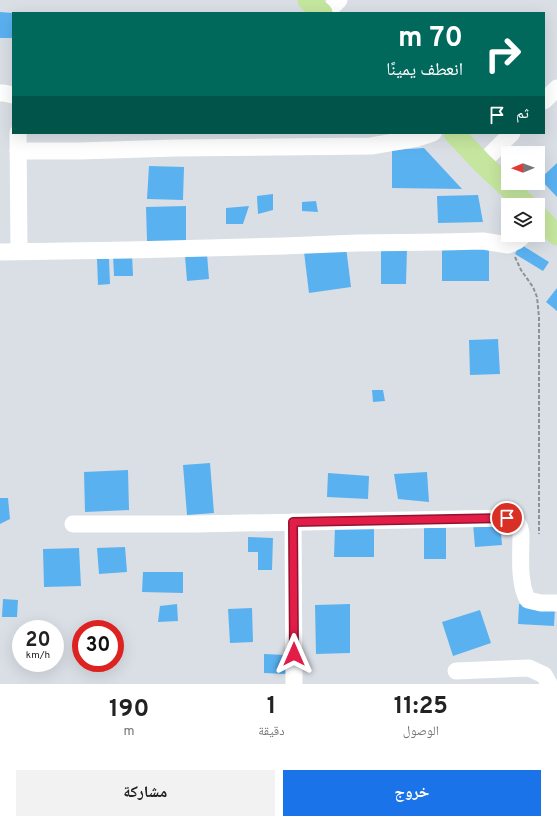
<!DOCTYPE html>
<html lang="ar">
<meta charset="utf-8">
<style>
:root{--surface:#fff;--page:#f2f2f2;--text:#222;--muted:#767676;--accent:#1a73e8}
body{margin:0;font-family:Overpass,"Noto Naskh Arabic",sans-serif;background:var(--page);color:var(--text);direction:rtl;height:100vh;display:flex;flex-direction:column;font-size:15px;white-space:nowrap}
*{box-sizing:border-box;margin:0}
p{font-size:13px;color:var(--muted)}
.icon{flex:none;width:22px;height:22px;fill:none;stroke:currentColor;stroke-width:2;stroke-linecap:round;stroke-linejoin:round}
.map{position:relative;height:684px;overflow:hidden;direction:ltr}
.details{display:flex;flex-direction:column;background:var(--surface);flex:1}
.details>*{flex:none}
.top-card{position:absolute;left:12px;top:12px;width:533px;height:122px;border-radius:0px;box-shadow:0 4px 16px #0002;direction:rtl;background:#00695c;color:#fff;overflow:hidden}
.needle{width:26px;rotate:269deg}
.fabs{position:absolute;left:501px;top:146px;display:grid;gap:8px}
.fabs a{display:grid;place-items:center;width:44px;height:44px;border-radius:0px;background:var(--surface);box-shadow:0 4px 16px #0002;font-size:20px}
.speed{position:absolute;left:12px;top:620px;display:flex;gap:8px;font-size:20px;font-weight:700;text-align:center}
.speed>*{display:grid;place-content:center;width:52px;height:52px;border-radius:50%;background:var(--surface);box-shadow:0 4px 16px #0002;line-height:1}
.speed small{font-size:10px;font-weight:400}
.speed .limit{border:6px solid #d22;background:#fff;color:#111}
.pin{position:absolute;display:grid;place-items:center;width:34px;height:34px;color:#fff;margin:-17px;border:2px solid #fff;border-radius:50%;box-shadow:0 1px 4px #0007}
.me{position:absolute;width:44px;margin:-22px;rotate:0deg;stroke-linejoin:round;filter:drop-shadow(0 0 3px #0008)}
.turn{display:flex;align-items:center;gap:14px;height:84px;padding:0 16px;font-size:18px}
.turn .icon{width:52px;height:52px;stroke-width:2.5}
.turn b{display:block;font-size:28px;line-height:34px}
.then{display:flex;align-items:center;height:38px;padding:0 16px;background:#0003;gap:8px;font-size:15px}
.eta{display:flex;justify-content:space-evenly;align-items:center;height:68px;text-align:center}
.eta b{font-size:24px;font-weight:700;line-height:28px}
.button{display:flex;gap:8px;margin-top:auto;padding:8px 16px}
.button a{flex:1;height:46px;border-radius:0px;background:var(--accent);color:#fff;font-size:16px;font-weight:700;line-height:46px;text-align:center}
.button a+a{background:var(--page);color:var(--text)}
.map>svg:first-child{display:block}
.building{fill:#5ab1f0}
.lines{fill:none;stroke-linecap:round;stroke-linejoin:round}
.path{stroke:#8d9296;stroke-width:2;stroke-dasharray:4 2;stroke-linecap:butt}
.minor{stroke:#fff;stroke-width:17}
.major{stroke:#c5e69e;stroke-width:21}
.route-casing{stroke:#92132f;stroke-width:10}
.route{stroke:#e11d48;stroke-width:7}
</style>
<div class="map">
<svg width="557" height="684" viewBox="0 0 557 684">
<rect width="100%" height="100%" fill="#d9dfe5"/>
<g class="building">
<path d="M0,12L13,13V38H0Z"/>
<path d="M424,148L462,189L392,188V150Z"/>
<path d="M557,163V197L540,179Z"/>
<path d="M149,166L184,167L183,200L147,199Z"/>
<path d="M273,194V210L258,214L257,196Z"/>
<path d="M478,195L483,222L438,223L437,196Z"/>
<path d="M316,201L318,212L302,211V202Z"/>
<path d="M186,206V241H147L146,207Z"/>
<path d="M249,206L243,224H226V208Z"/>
<path d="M520,244L549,262L543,271L515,254Z"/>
<path d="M346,247L351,287L309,293L304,252Z"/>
<rect x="442" y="247" width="47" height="34"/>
<path d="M381,248L407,249L406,284H381Z"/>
<path d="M132,254L133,276H114L113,255Z"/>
<path d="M207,254L209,279L187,281L185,256Z"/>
<path d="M97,259H109L110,284L98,285Z"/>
<path d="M557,288V311L546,302Z"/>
<path d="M498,339L500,374L470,375L469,340Z"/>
<path d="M372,390H383L385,401L373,402Z"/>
<path d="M210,463L214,513L187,515L183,465Z"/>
<path d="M128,470L129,510L85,512L84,472Z"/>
<path d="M427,472L429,502L398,499L394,474Z"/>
<path d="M328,473L369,476L368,499L327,497Z"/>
<path d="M0,498H8L10,519L0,524Z"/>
<path d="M500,522L502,545L475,547L473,524Z"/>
<path d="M335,526H374V557H334Z"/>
<rect x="424" y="528" width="22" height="31"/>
<path d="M248,537L273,538L272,570H258V552H248Z"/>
<path d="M125,547L127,572L99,574L97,548Z"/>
<path d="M79,548L81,586L44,587L43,549Z"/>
<path d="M143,572H183V593L142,592Z"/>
<path d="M3,599L18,600L17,617H2Z"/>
<path d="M177,604L178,621L158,622L160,606Z"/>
<path d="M350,604V653L316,654L315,605Z"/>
<path d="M519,604L555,607L554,626L518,624Z"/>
<path d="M252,608L253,642L230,643L228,609Z"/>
<path d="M480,610L491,643L453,656L442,622Z"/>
<path d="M264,654L286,655V674L264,673Z"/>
</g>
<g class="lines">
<path class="path" d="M515,257L521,270L533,287L537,297L539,317V534"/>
<g class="minor">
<path d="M326,13L339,0"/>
<path d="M0,93H4L13,95"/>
<path d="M544,101L557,88"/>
<path d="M18,133L19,251"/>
<path d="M18,151H80L175,148L371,146L418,138L433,133"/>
<path d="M482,163L512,133"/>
<path d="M0,252L129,250L284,246L357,243L443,242L483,241L508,245L517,241L524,235"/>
<path d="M293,522L294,684"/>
<path d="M73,524H196L507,518C517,521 520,523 521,534C521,553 518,584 528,600L541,603H557"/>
<path d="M456,671L529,668L544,675L549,684"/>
</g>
<g class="major">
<path d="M308,0L322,13"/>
<path d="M454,133L482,163L527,205"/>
<path d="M538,216L557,235"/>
</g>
</g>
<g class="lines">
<defs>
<path id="route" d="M294,654L293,522L507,518"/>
</defs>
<use href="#route" class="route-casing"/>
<use href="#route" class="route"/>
</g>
</svg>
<div class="fabs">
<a><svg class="needle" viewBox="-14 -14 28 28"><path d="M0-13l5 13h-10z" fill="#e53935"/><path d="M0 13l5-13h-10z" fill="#767676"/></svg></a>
<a><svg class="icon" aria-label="layers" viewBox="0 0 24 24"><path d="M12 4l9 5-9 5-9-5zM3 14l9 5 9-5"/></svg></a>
</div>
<div class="speed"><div>20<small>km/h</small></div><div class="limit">30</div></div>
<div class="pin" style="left:507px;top:518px;background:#d93025"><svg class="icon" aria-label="arrive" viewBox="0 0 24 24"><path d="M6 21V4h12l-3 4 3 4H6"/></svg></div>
<svg class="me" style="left:294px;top:654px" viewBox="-20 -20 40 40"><path d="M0-17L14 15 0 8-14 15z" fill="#e11d48" stroke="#fff" stroke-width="4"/></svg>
<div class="top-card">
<div class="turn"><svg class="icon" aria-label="right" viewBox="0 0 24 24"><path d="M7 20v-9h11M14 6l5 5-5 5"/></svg><div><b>70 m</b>انعطف يمينًا</div></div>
<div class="then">ثم<svg class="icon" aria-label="arrive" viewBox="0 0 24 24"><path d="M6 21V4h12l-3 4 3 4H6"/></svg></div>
</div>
</div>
<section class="details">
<div class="eta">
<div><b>11:25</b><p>الوصول</p></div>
<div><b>1</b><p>دقيقة</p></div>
<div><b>190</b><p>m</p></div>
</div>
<div class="button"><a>خروج</a><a>مشاركة</a></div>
</section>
